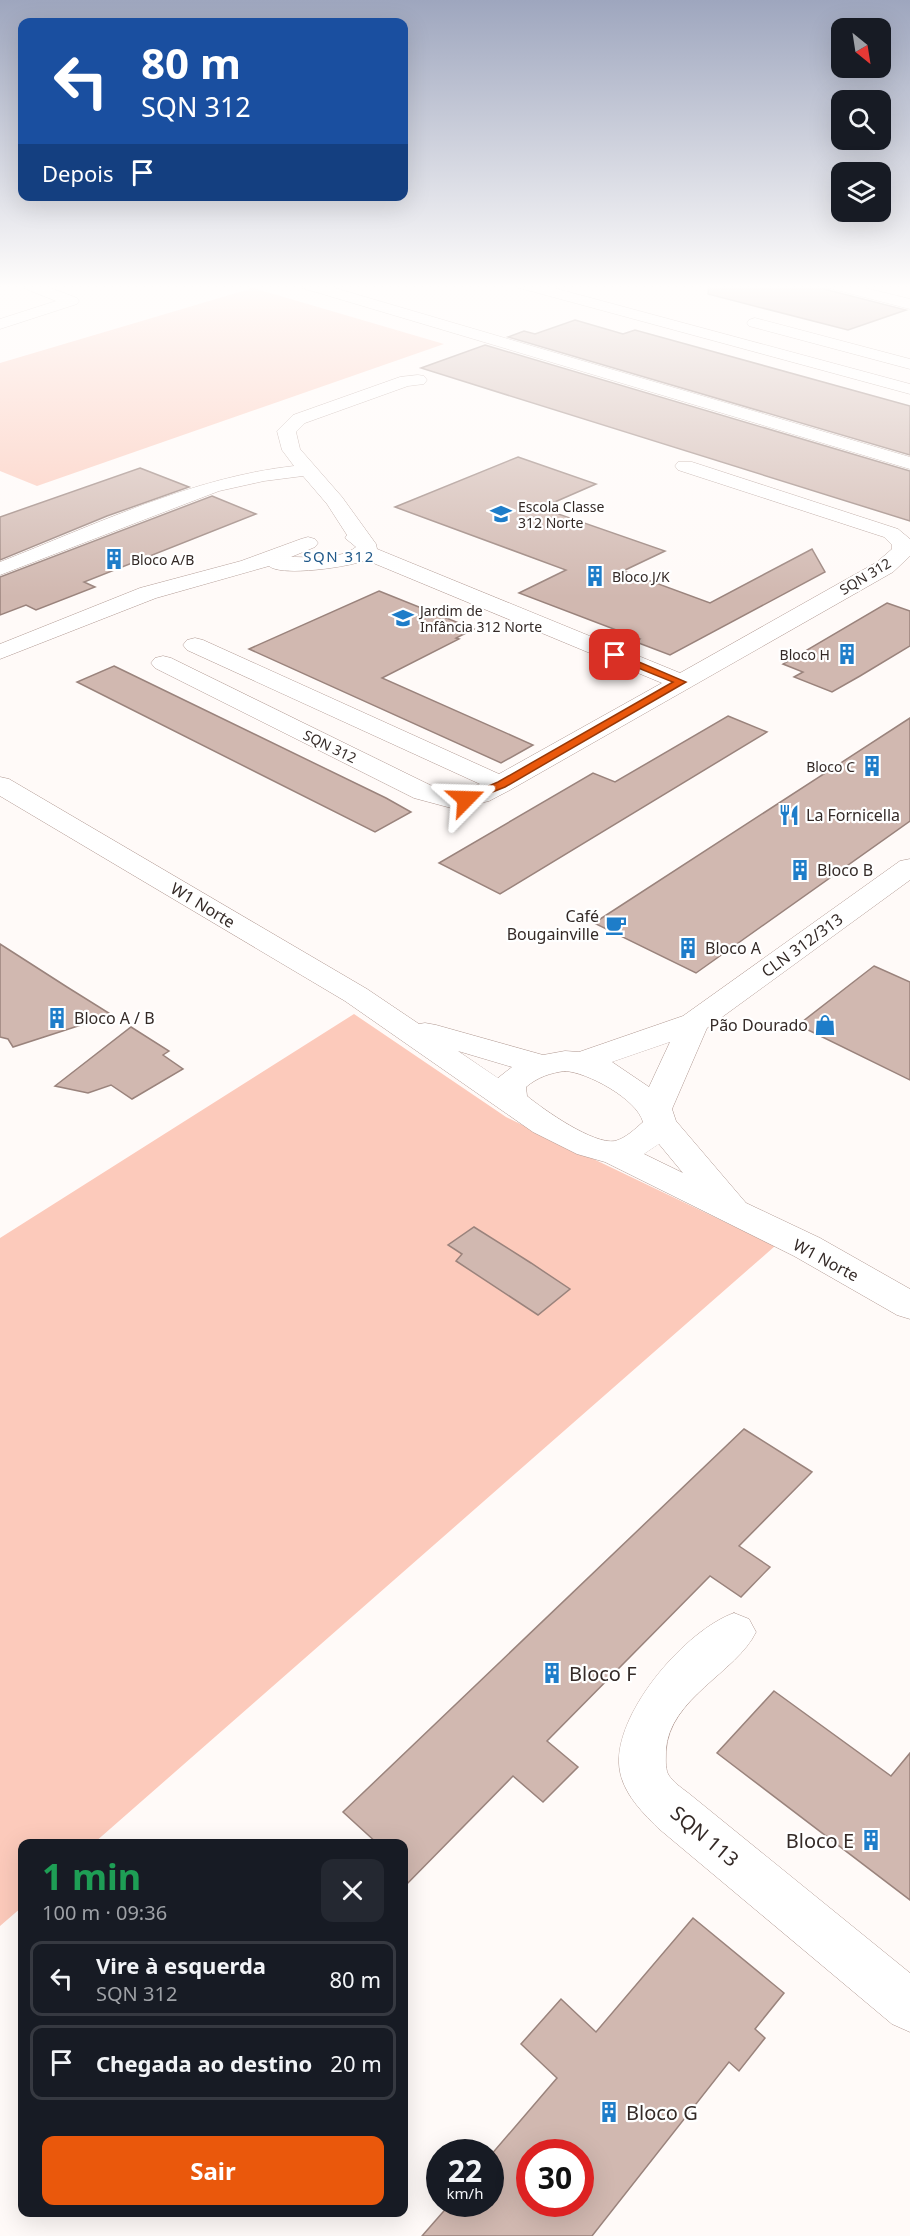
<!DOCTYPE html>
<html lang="pt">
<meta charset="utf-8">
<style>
:root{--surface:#171b24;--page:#242831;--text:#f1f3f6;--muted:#9ea1a6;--line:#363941;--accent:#ea580c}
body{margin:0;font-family:"Noto Sans",sans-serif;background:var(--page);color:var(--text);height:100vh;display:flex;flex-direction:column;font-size:22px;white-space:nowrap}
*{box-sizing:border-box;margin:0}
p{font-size:20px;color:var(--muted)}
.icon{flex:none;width:33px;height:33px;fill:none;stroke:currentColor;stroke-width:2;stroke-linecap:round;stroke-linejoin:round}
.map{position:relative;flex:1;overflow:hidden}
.details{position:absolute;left:18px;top:1839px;width:390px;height:378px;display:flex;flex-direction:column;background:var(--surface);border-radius:12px;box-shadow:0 6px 24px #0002}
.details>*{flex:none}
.hud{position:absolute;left:18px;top:18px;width:390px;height:183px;border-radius:12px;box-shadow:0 6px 24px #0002;background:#1a4fa0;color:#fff;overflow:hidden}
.needle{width:39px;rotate:150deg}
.fabs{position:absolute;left:831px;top:18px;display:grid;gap:12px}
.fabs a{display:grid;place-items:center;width:60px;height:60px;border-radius:12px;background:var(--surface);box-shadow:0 6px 24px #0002;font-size:30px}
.speed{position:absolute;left:426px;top:2139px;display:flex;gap:12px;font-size:30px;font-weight:700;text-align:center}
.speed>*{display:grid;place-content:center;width:78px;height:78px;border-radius:50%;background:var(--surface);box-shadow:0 6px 24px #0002;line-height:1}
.speed small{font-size:15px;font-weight:400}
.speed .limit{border:9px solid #d22;background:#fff;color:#111}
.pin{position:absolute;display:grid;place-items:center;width:51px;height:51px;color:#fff;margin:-26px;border-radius:12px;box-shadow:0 3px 9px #0006}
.me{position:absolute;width:66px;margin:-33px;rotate:68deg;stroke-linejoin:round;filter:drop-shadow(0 0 4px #0008)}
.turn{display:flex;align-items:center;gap:21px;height:126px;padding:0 24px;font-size:27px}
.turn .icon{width:78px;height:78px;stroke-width:2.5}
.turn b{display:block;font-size:42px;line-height:51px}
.then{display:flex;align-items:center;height:57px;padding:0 24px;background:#0003;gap:12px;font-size:22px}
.round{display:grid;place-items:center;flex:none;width:63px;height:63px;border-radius:12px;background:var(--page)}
.head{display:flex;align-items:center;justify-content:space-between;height:102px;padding:0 24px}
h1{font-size:36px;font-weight:700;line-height:45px;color:#1e9e55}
.primary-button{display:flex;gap:12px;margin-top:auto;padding:12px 24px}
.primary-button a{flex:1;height:69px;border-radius:12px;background:var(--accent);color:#fff;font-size:24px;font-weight:700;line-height:69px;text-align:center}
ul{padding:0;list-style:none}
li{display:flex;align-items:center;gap:18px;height:75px;margin:0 12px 9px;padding:0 12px;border:3px solid var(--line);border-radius:12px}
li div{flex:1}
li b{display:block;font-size:22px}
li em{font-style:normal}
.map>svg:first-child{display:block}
.green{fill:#fccabb}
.building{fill:#d1b8b0;stroke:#9a837c;stroke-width:1.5;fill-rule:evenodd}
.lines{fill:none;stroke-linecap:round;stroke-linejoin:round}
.street-casing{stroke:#b09891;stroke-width:1}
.secondary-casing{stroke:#b09891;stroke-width:1}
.primary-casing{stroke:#b09891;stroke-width:1}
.street{fill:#fff;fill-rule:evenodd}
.secondary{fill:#fff;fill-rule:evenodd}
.primary{fill:#fff;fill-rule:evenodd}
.route{fill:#ea580c;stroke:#983908;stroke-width:1.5}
.labels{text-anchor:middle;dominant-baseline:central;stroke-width:4.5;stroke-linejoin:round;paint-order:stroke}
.far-poi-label{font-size:14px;fill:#342a27;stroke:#fff;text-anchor:start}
.far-street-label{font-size:14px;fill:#342a27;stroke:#fff}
.far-neighbourhood-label{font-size:15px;letter-spacing:1.5px;fill:#1f5889;stroke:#fff}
.poi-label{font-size:16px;fill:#342a27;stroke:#fff;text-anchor:start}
.street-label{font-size:16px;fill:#342a27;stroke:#fff}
.near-poi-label{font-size:20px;fill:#342a27;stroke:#fff;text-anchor:start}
.near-street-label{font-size:20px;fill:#342a27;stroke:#fff}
</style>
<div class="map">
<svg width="910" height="2236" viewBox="0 0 910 2236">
<rect width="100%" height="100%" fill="#fffaf8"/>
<g class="green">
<path d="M253,288L444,344L37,486L0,471V363Z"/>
<path d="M354,1014L506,1117L775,1246L94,1843L22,1844V1907L0,1926V1238Z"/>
</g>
<g class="building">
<path d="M709,284H820L824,289L906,310L848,330L708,294Z"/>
<path d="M575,320L623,334L635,330L910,406V455L508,337L524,331L535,334Z"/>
<path d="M485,345L910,471V521L421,368Z"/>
<path d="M518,457L596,484L541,508L665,551L623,571L710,603L812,549L825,572L670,655L636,642L640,639L519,593L566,570L395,507Z"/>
<path d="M140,468L189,487L107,516L0,560V517Z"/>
<path d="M212,496L256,514L84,582L95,587L36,610L26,605L0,615V577Z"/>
<path d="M379,591L474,629L456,638L459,639L382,678L533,745L501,763L249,649Z"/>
<path d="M887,603L910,611V646L860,676L832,692L794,677L803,672L783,664Z"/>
<path d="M114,666L386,798L411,812L375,832L77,682Z"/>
<path d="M728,716L767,732L500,894L439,863L593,773L615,782Z"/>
<path d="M910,718V821L696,973L594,923Z"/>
<path d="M0,944L67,987L112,1015L13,1047L8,1039L0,1037Z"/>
<path d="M874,966L910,982V1080L798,1025Z"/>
<path d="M131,1027L169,1051L163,1055L183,1069L132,1099L111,1085L88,1093L55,1086Z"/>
<path d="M474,1227L531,1263L570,1289L538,1315L456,1261L462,1254L448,1245Z"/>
<path d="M744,1429L812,1472L739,1546L770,1567L741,1597L710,1576L547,1741L578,1767L543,1802L513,1776L404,1887V1844H378L343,1812Z"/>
<path d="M774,1691L891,1776L910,1753V1900L717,1753Z"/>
<path d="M693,1918L784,1993L755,2029L765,2038L739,2071L729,2062L592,2236H422L450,2204H490V2156L557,2078L521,2044L561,1999L596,2032ZM530,2152H580V2204H530Z"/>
</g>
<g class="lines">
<defs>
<g id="street">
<path d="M18,284H40L77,298L79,301L77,304L0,329V319L56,301L21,287Z"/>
<path d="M418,375L424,376L427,380L424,384L408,386L305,423L296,432L300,449L342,497L376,544L377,549L680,673L877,562L892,549V545L884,537L678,470L675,466L678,462H692L898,529L910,539V556L893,572L510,790L489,801L455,809L414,798L155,668L151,663L155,658L163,656L171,658L432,786L456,793L480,784L187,650L183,645L187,640L195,638L203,640L499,774L662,683L366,560C350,567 281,577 269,566L156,598L0,659V644L140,588L241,561L301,539L308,537L315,539L318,543L315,547L291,557C311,557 340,560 356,547L345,538L347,535L327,504L303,476L264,481L219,491L0,575V562C94,525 194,477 294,466L282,450L277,431L293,415L400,377Z"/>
<path d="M734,1613L749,1619L756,1632C736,1673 669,1698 666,1751C666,1759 665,1767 668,1774C673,1783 685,1790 692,1796L910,1973V2032L892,2024L658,1828C640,1810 620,1790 619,1763C617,1710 686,1630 734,1613Z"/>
</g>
<g id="secondary">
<path d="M296,284H321L910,457V469L299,287Z"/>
<path d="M822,284H849L910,299V309L825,287Z"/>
<path d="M0,777L9,779L367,989L419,1024L425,1023L436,1025L543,1055L565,1051L579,1052L683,1016L900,861L910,859V880L707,1028L672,1109L676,1121L746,1203L820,1238L910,1289V1319L897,1315L794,1256L605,1162L577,1154L533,1132L345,1001L0,796ZM670,1042L649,1087L612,1062ZM458,1051L512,1067L498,1078ZM565,1071C587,1072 637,1099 643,1122C635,1129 626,1138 615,1141C594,1145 544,1110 527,1096L526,1087C538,1077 550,1073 565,1071ZM659,1144L683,1173L644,1154Z"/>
</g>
<g id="primary">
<path d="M513,284H539L910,384V394L516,287Z"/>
<path d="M755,318L910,359V369L749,326L747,323L749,320Z"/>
</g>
</defs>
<use href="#street" class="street-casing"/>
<use href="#secondary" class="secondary-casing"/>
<use href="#primary" class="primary-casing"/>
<use href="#street" class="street"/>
<use href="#secondary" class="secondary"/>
<use href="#primary" class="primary"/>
</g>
<linearGradient id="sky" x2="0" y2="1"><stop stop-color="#9ea6be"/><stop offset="0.48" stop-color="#fffdfc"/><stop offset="1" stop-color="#fffdfc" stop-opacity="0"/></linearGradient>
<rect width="910" height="597" fill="url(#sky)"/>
<path class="route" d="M611,653H618L686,682L505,787L470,801H463V797L498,782L673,682L611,657Z"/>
<defs>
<symbol id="school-bare" viewBox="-9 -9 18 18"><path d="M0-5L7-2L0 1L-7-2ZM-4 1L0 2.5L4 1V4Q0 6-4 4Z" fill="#1e7dc9" stroke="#fff" stroke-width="2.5" paint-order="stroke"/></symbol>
<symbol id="building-bare" viewBox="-9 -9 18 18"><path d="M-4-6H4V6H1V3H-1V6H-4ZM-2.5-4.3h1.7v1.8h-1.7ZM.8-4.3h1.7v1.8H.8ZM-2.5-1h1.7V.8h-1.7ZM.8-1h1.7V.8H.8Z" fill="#1e7dc9" stroke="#fff" stroke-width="2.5" paint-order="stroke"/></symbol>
<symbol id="restaurant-bare" viewBox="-9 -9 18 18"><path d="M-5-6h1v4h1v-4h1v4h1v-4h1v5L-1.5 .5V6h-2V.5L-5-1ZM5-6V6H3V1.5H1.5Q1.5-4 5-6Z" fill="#1e7dc9" stroke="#fff" stroke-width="2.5" paint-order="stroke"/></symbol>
<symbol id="cafe-bare" viewBox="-9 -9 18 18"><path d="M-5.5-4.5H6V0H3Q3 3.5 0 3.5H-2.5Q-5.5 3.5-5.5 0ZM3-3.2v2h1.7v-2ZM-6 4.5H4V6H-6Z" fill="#1e7dc9" stroke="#fff" stroke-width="2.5" paint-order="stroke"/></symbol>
<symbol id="shop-bare" viewBox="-9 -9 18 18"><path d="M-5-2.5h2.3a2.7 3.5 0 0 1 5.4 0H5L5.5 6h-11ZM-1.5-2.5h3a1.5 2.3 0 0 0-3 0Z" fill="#1e7dc9" stroke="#fff" stroke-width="2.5" paint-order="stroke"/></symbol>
</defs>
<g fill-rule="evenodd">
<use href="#school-bare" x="486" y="499" width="30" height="30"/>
<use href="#building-bare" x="99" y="544" width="30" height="30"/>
<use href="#building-bare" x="580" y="561" width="30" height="30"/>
<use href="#school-bare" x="388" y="603" width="30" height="30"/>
<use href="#building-bare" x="832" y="639" width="30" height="30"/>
<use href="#building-bare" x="857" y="751" width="30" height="30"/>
<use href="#restaurant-bare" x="774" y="800" width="30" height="30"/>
<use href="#building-bare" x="785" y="855" width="30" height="30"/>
<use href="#cafe-bare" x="601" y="910" width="30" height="30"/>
<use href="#building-bare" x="673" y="933" width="30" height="30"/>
<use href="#building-bare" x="42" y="1003" width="30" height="30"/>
<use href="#shop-bare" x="810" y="1010" width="30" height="30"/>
<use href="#building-bare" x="537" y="1658" width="30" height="30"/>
<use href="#building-bare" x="856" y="1825" width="30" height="30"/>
<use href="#building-bare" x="594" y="2097" width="30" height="30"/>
</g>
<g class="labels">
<g class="far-poi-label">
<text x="518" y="506">Escola Classe<tspan x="518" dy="16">312 Norte</tspan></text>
<text x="131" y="559">Bloco A/B</text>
<text x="612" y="576">Bloco J/K</text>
<text x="420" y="610">Jardim de<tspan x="420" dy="16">Infância 312 Norte</tspan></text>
<text x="830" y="654" text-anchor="end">Bloco H</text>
<text x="855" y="766" text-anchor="end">Bloco C</text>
</g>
<g class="far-street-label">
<text transform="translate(865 576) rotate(-31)">SQN 312</text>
<text transform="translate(330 746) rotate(26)">SQN 312</text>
</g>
<g class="far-neighbourhood-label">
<text x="339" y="556">SQN 312</text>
</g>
<g class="poi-label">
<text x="806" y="815">La Fornicella</text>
<text x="817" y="870">Bloco B</text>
<text x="599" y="916" text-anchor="end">Café<tspan x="599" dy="18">Bougainville</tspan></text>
<text x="705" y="948">Bloco A</text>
<text x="74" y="1018">Bloco A / B</text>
<text x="808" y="1025" text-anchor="end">Pão Dourado</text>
</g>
<g class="street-label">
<text transform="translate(203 905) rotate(31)">W1 Norte</text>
<text transform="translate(802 945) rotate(-36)">CLN 312/313</text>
<text transform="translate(826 1260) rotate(28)">W1 Norte</text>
</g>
<g class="near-poi-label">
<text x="569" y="1673">Bloco F</text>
<text x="854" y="1840" text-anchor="end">Bloco E</text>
<text x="626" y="2112">Bloco G</text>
</g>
<g class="near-street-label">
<text transform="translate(705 1836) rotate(40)">SQN 113</text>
</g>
</g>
</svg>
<div class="fabs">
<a><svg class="needle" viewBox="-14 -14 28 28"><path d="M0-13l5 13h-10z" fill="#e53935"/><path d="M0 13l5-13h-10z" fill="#9ea1a6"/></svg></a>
<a><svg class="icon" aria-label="search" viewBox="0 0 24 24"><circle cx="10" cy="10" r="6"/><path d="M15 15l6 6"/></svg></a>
<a><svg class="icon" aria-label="layers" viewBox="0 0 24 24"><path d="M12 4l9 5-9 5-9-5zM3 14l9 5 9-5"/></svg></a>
</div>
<div class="speed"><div>22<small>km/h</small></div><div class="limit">30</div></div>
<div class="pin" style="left:615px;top:655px;background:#d93025"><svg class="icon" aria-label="arrive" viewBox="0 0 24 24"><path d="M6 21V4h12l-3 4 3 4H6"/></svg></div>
<svg class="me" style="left:466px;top:799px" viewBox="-20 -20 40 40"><path d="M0-17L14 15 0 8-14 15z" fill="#ea580c" stroke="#fff" stroke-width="4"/></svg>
<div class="hud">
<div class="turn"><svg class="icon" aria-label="left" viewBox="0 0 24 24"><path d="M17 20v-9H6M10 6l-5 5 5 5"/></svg><div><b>80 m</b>SQN 312</div></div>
<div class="then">Depois<svg class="icon" aria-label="arrive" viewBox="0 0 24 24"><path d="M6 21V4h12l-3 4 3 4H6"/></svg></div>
</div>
<section class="details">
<div class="head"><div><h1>1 min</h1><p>100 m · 09:36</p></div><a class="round"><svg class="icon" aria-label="close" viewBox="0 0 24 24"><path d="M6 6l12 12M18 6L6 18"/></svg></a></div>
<ul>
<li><svg class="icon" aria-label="left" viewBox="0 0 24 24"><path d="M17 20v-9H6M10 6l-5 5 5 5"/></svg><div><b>Vire à esquerda</b><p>SQN 312</p></div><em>80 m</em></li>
<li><svg class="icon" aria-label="arrive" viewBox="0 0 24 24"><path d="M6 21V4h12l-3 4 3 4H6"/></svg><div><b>Chegada ao destino</b></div><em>20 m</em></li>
</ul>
<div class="primary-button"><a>Sair</a></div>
</section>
</div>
